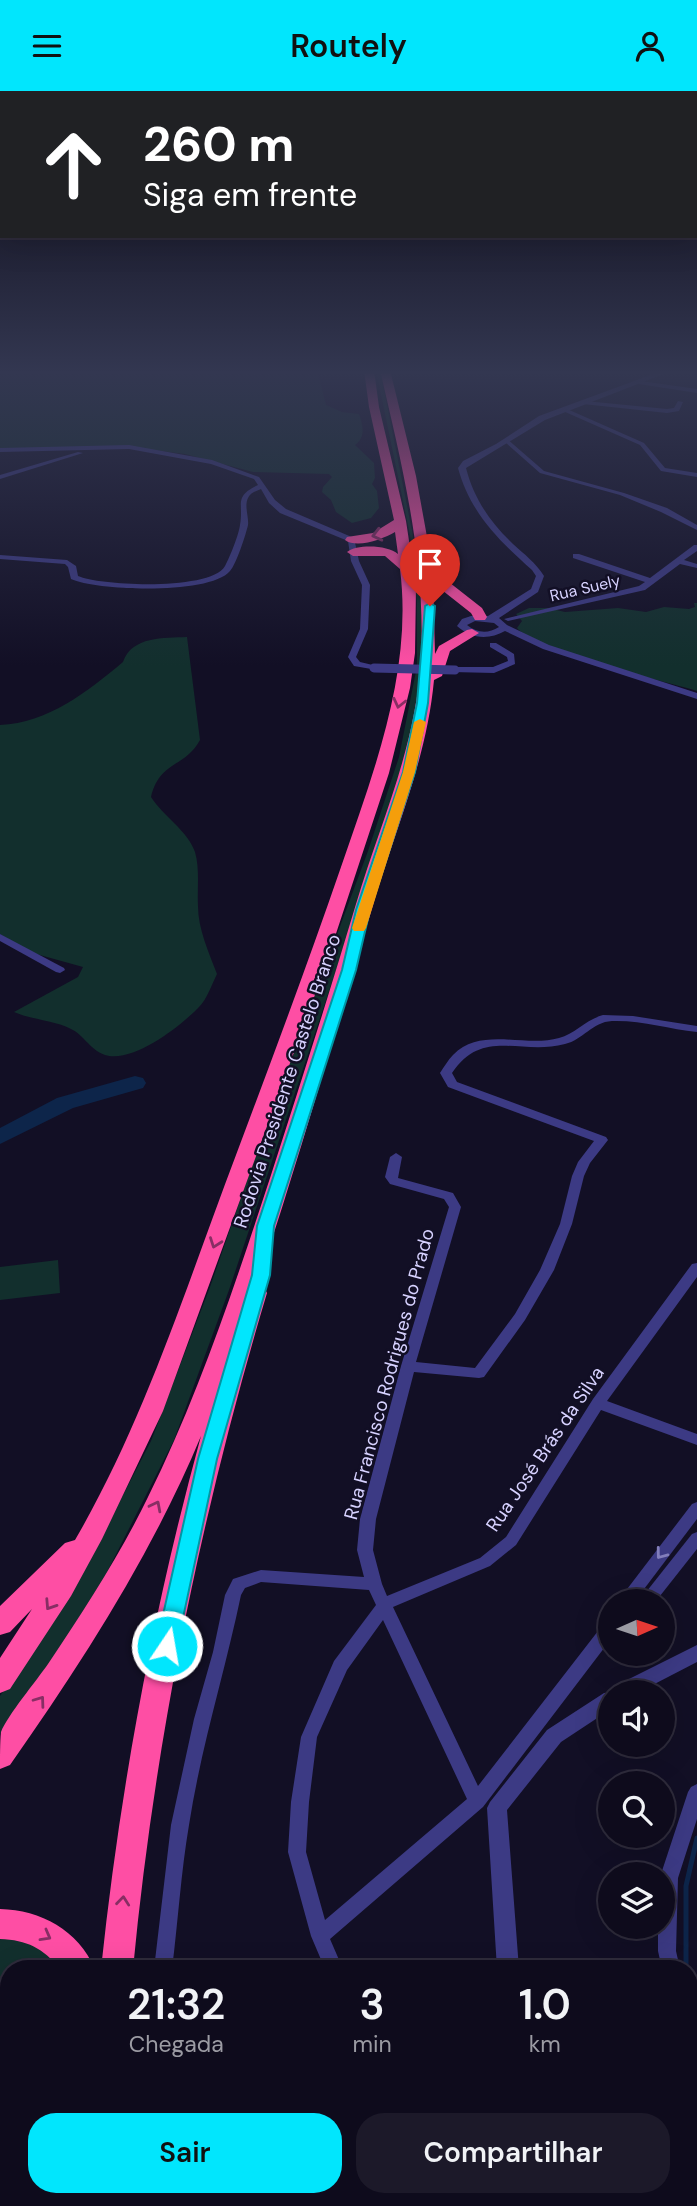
<!DOCTYPE html>
<html lang="pt">
<meta charset="utf-8">
<style>
:root{--surface:#0e0b1c;--page:#1c1929;--text:#f1f3f6;--muted:#9b9ba3;--line:#2e2b3b;--accent:#01e6fd}
body{margin:0;font-family:"DM Sans",sans-serif;background:var(--page);color:var(--text);height:100vh;display:flex;flex-direction:column;font-size:26px;white-space:nowrap}
*{box-sizing:border-box;margin:0}
p{font-size:23px;color:var(--muted)}
.icon{flex:none;width:38px;height:38px;fill:none;stroke:currentColor;stroke-width:2;stroke-linecap:round;stroke-linejoin:round}
.map{position:relative;flex:1;overflow:hidden}
.panel{position:absolute;left:0px;top:1869px;width:698px;height:247px;display:flex;flex-direction:column;background:var(--surface);border-radius:28px 28px 0 0;box-shadow:0 7px 28px #0002,0 0 0 2px var(--line)}
.panel>*{flex:none}
.guide{position:absolute;left:0px;top:0px;width:698px;height:147px;box-shadow:0 7px 28px #0002,0 0 0 2px var(--line);background:#202124;color:#fff;overflow:hidden}
.needle{width:46px;rotate:87deg}
.tools{position:absolute;left:598px;top:1498px;display:grid;gap:14px}
.tools a{display:grid;place-items:center;width:77px;height:77px;border-radius:50%;background:var(--surface);box-shadow:0 7px 28px #0002,0 0 0 2px var(--line);font-size:35px}
.pin{position:absolute;display:grid;place-items:center;width:60px;height:60px;color:#fff;margin:-72px -30px;border-radius:50% 50% 50% 0;rotate:-45deg;box-shadow:0 0 7px #0007}
.pin .icon{rotate:45deg}
.me{position:absolute;width:77px;margin:-38px;rotate:12deg;stroke-linejoin:round;filter:drop-shadow(0 0 5px #0008)}
.turn{display:flex;align-items:center;gap:24px;height:147px;padding:0 28px;font-size:32px}
.turn .icon{width:91px;height:91px;stroke-width:2.5}
.turn b{display:block;font-size:49px;line-height:60px}
.eta{display:flex;justify-content:space-evenly;align-items:center;height:119px;text-align:center}
.eta b{font-size:42px;font-weight:600;line-height:49px}
.action{display:flex;gap:14px;margin-top:auto;padding:14px 28px}
.action a{flex:1;height:80px;border-radius:28px;background:var(--accent);color:#111;font-size:28px;font-weight:600;line-height:80px;text-align:center}
.action a+a{background:var(--page);color:var(--text)}
header{display:flex;justify-content:space-between;align-items:center;height:91px;padding:0 28px;background:var(--accent);color:#111;font-size:32px;font-weight:600}
.map>svg:first-child{display:block}
.green{fill:#122f2d}
.lines{fill:none;stroke-linecap:round;stroke-linejoin:round}
.stream{stroke:#0d254a;stroke-width:5}
.river{fill:#0d254a;fill-rule:evenodd}
.minor{fill:#3c3a84;fill-rule:evenodd}
.tertiary{fill:#3c3a84;fill-rule:evenodd}
.motorway{fill:#fe4ea4;fill-rule:evenodd}
.minor-bridge{stroke:#3c3a84;stroke-width:9}
.oneway{stroke:#882e64}
.oneway2{stroke:#827ebb}
.route{fill:#01e6fd;stroke:#0196a4;stroke-width:2}
.slow{fill:#f59e0b}
.labels{text-anchor:middle;dominant-baseline:central;stroke-width:5;stroke-linejoin:round;paint-order:stroke}
.far-street-label{font-size:16px;fill:#d7d2ff;stroke:#120f25}
.street-label{font-size:19px;fill:#d7d2ff;stroke:#120f25}
</style>
<header><svg class="icon" aria-label="menu" viewBox="0 0 24 24"><path d="M4 6h16M4 12h16M4 18h16"/></svg>Routely<svg class="icon" aria-label="person" viewBox="0 0 24 24"><circle cx="12" cy="8" r="4"/><path d="M4 21q1-7 8-7t8 7"/></svg></header>
<div class="map">
<svg width="697" height="2115" viewBox="0 0 697 2115">
<rect width="100%" height="100%" fill="#120f25"/>
<g class="green">
<path d="M0,279L313,280L319,286L326,314L342,321L359,323C363,335 366,346 355,354L374,372L375,387L372,393L377,400L379,417L371,427L352,432L336,421L331,409L322,401L323,396L332,386L329,383L253,381L185,363L130,356L0,358Z"/>
<path d="M376,279H380L422,490L423,575L412,643L376,760L229,1199L174,1349L106,1483L40,1589L0,1643V1605L48,1534L106,1437L151,1350L210,1196L264,1040L368,760L399,666L417,575V511L410,444Z"/>
<path d="M694,512H697V600C659,588 539,563 517,537L522,530L516,523L529,517H548L565,521L618,517L646,521L664,516L689,518L695,516Z"/>
<path d="M187,546L200,649C185,677 160,669 151,706C163,725 188,740 195,761C200,778 197,798 198,815C198,838 209,862 217,883C212,893 207,908 199,916C181,935 132,973 105,964C89,958 84,944 71,938C54,929 32,929 14,921L78,886L83,876L29,861L0,843V634C48,632 87,601 123,571C132,545 164,547 187,546Z"/>
<path d="M58,1169L60,1202L0,1209V1176Z"/>
<path d="M0,1843L28,1847L68,1878H9V2053L0,2062Z"/>
<path d="M9,2104V2107H84L93,2115H0V2106Z"/>
</g>
<g class="lines">
<g class="stream">
<path d="M686,1878V1795L697,1747"/>
<path d="M690,1887L697,1902"/>
</g>
<path class="river" d="M135,985L143,987L146,992L143,997L73,1017L0,1053V1037L57,1007Z"/>
<g class="minor">
<path d="M641,290L697,298V302L639,293Z"/>
<path d="M585,310L667,318L674,317L678,310L683,311L679,320L667,322L583,313Z"/>
<path d="M563,318H567L644,352L665,377L697,382V386L661,380L640,354L563,320Z"/>
<path d="M507,348L544,380L624,402L667,417L697,434V439L661,421L620,404L540,382L505,351L504,350Z"/>
<path d="M129,354L212,369L259,386L275,409L286,418L354,447L359,470L370,494L368,538L356,566L360,571L377,575V579L354,575L348,566L360,538L362,494L351,470L348,450L280,422L269,412L261,398C256,400 250,402 248,407C244,415 249,426 248,434C246,443 236,474 230,480C210,504 98,500 71,488L68,476L65,473L0,468V464L67,469L76,475L78,485C101,495 211,500 225,475C230,466 239,443 240,434C244,412 233,406 258,394L254,388L211,373L129,358L0,361V357Z"/>
<path d="M78,361L83,362L0,388V384Z"/>
<path d="M694,454H697V460L684,469L697,473V477L680,473L645,499L508,530L504,528L639,495L645,491L573,467V463H579L650,487Z"/>
<path d="M490,552H496L514,563L515,573L494,582L452,581L451,579L455,576H493L508,570L507,566L490,556Z"/>
<path d="M0,843L64,877L65,879L60,882L56,881L0,850Z"/>
<path d="M603,924L633,925L697,935V941C669,938 641,929 612,930C592,931 583,949 565,953C520,965 483,936 452,982L457,991L606,1046L608,1049L590,1072L584,1085L572,1133L554,1179L525,1229L484,1286L479,1287L414,1281L376,1428L373,1459L382,1493L387,1505L480,1467L506,1446L593,1308L692,1173L697,1172V1186L607,1310L697,1343V1354L601,1319L516,1454L490,1475L393,1516L478,1695L605,1531L611,1529V1548L483,1716L330,1848L343,1878H325L311,1845L288,1761L291,1711L301,1646L334,1570L376,1514L369,1499L261,1491L245,1497L241,1504C225,1581 201,1656 189,1734C181,1781 178,1830 172,1878H154L171,1734L194,1628L213,1561L225,1504L233,1488L261,1479L364,1486L357,1459L360,1428L401,1275L449,1116L444,1108L390,1093L385,1086L390,1066L396,1062L402,1066L398,1087L453,1102L461,1116L416,1271L475,1277L515,1223L540,1179L560,1133L572,1085L578,1071L594,1050L448,996L440,982C444,976 448,969 453,964C481,935 525,957 559,947C575,943 585,929 603,924ZM383,1529L467,1708L325,1829L306,1761L309,1711L317,1646L347,1579Z"/>
<path d="M697,1411V1428L635,1510H618L692,1413Z"/>
<path d="M697,1441V1458L656,1510H639L692,1443Z"/>
<path d="M697,1693V1728L678,1787L676,1860L680,1878H662L658,1860V1836H663V1783H661L688,1701L691,1696Z"/>
<path d="M690,1911L697,1914V1939L690,1936Z"/>
<path d="M168,2107H188L187,2115H167Z"/>
<path d="M414,2107H434L437,2115H417Z"/>
<path d="M642,2107H665L668,2115H645Z"/>
</g>
<g class="tertiary">
<path d="M664,279H674L545,329L466,377C474,408 490,431 513,453C524,463 536,472 544,485L538,501L499,527L507,534L549,554L697,602V608L543,558L505,540C489,549 471,548 457,535L462,528L471,525H488L531,498L536,485L532,479C498,449 470,421 458,377L463,370L496,353L539,325ZM475,530L494,532L499,536C488,543 477,542 467,534Z"/>
<path d="M697,1554V1571L639,1601H611V1618L561,1651L507,1719L519,1878H497L487,1717L490,1711L547,1639L604,1602L613,1601L615,1595Z"/>
<rect x="504" y="2107" width="24" height="8"/>
</g>
<g class="motorway">
<path d="M364,279H374L379,316L406,430L416,496L415,562L410,597L389,682L324,879L163,1320L102,1448L71,1505L10,1598L0,1602V1567L32,1518L10,1541L0,1544V1515L65,1452L75,1449C145,1329 187,1193 236,1064C272,968 308,872 341,776C374,680 413,580 400,478L385,465H353L347,461C357,453 388,454 398,463L395,441C383,448 357,458 345,449L347,446L373,442L394,429L369,316Z"/>
<path d="M380,279H390L416,385L431,468L437,469L445,488L482,517L487,526L485,529H475L471,522L433,492L435,563L439,555L467,539L472,538L479,542L450,560L442,585L434,589C427,665 398,732 376,804C337,934 300,1065 257,1194L264,1196L267,1202C201,1423 155,1648 133,1878H101C120,1698 153,1520 201,1345C152,1463 83,1570 10,1674L0,1678C0,1667 0,1650 1,1641C7,1625 37,1589 48,1573C84,1519 120,1464 148,1406C199,1303 235,1194 271,1084C300,994 329,904 356,813C381,729 416,657 421,567C426,469 402,374 380,279Z"/>
<path d="M0,1818C41,1819 78,1839 95,1878H60C43,1857 27,1849 0,1848Z"/>
<path d="M9,2055V2096L0,2099V2058Z"/>
<path d="M104,2107H140L141,2115H105Z"/>
</g>
<path class="minor-bridge" d="M374,577L455,579"/>
</g>
<defs><path id="oneway-chevron" d="M-2-3.5L2.5 0L-2 3.5" fill="none" stroke-width="1.6" stroke-linecap="round" stroke-linejoin="round" transform="scale(1.75)"/></defs>
<g class="oneway">
<use href="#oneway-chevron" transform="translate(377 444) rotate(166)"/>
<use href="#oneway-chevron" transform="translate(399 612) rotate(103)"/>
<use href="#oneway-chevron" transform="translate(215 1152) rotate(110)"/>
<use href="#oneway-chevron" transform="translate(156 1415) rotate(-63)"/>
<use href="#oneway-chevron" transform="translate(50 1514) rotate(123)"/>
<use href="#oneway-chevron" transform="translate(40 1610) rotate(-54)"/>
<use href="#oneway-chevron" transform="translate(123 1810) rotate(-84)"/>
<use href="#oneway-chevron" transform="translate(46 1845) rotate(29)"/>
</g>
<use class="oneway2" href="#oneway-chevron" transform="translate(661 1463) rotate(127)"/>
<linearGradient id="sky" x2="0" y2="1"><stop stop-color="#0a0814"/><stop offset="0.49" stop-color="#333751"/><stop offset="1" stop-color="#333751" stop-opacity="0"/></linearGradient>
<rect width="697" height="575" fill="url(#sky)"/>
<path class="route" d="M430,512L435,515L428,612L415,681L370,819L356,879L274,1135L270,1184L217,1368L177,1555L174,1561L167,1563L159,1561L156,1555L198,1368L252,1184L257,1135L342,879L356,819L403,681L417,612L425,515Z"/>
<path class="slow" d="M420,628L426,631L415,681L366,837L364,840H354L352,837L403,681L414,631Z"/>
<g class="labels">
<g class="far-street-label">
<text transform="translate(585 497) rotate(-13)">Rua Suely</text>
</g>
<g class="street-label">
<text transform="translate(287 990) rotate(-72)">Rodovia Presidente Castelo Branco</text>
<text transform="translate(389 1283) rotate(-75)">Rua Francisco Rodrigues do Prado</text>
<text transform="translate(545 1358) rotate(-56)">Rua José Brás da Silva</text>
</g>
</g>
</svg>
<div class="tools">
<a><svg class="needle" viewBox="-14 -14 28 28"><path d="M0-13l5 13h-10z" fill="#e53935"/><path d="M0 13l5-13h-10z" fill="#9b9ba3"/></svg></a>
<a><svg class="icon" aria-label="sound" viewBox="0 0 24 24"><path d="M4 9h4l5-4v14l-5-4H4zM17 9q2 3 0 6"/></svg></a>
<a><svg class="icon" aria-label="search" viewBox="0 0 24 24"><circle cx="10" cy="10" r="6"/><path d="M15 15l6 6"/></svg></a>
<a><svg class="icon" aria-label="layers" viewBox="0 0 24 24"><path d="M12 4l9 5-9 5-9-5zM3 14l9 5 9-5"/></svg></a>
</div>
<div class="pin" style="left:430px;top:515px;background:#d93025"><svg class="icon" aria-label="arrive" viewBox="0 0 24 24"><path d="M6 21V4h12l-3 4 3 4H6"/></svg></div>
<svg class="me" style="left:167px;top:1555px" viewBox="-20 -20 40 40"><circle r="17" fill="#01e6fd" stroke="#fff" stroke-width="3"/><path d="M0-11L8 9 0 5-8 9z" fill="#fff"/></svg>
<div class="guide">
<div class="turn"><svg class="icon" aria-label="ahead" viewBox="0 0 24 24"><path d="M12 20V5M6 11l6-6 6 6"/></svg><div><b>260 m</b>Siga em frente</div></div>
</div>
<section class="panel">
<div class="eta">
<div><b>21:32</b><p>Chegada</p></div>
<div><b>3</b><p>min</p></div>
<div><b>1.0</b><p>km</p></div>
</div>
<div class="action"><a>Sair</a><a>Compartilhar</a></div>
</section>
</div>
